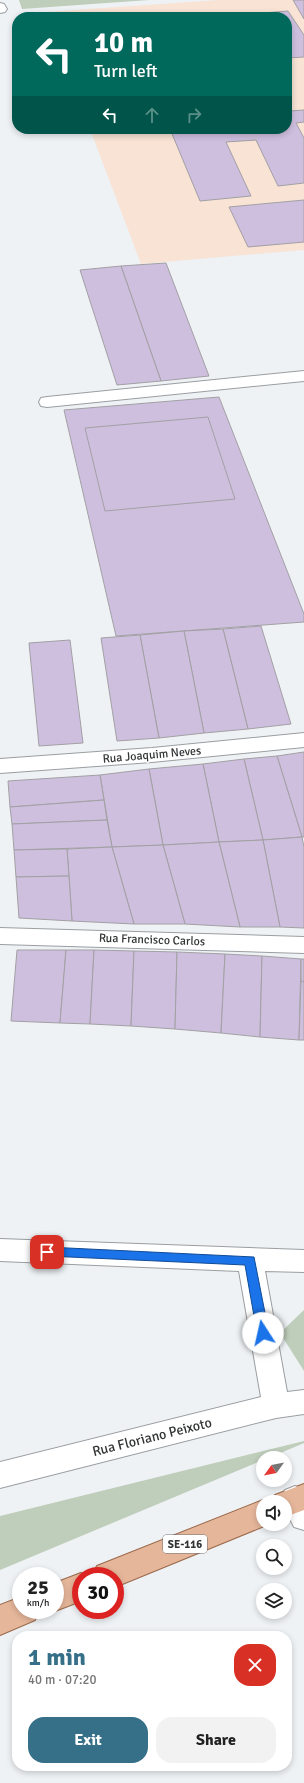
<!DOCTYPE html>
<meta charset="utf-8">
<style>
:root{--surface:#fff;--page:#f2f2f2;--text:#222;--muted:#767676;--accent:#366f88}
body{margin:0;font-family:Signika,sans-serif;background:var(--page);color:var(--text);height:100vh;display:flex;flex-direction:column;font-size:15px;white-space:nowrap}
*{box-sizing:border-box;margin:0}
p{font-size:13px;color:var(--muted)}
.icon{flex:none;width:22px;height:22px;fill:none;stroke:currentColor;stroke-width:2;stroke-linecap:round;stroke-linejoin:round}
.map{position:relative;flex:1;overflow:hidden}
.sheet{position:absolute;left:12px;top:1631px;width:280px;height:140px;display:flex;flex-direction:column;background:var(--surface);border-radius:16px;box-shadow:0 2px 6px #0003}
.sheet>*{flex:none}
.top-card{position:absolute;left:12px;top:12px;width:280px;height:122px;border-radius:16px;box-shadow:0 2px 6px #0003;background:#00695c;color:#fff;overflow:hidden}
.needle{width:26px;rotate:237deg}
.tools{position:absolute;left:256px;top:1451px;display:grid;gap:8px}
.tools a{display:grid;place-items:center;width:36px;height:36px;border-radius:50%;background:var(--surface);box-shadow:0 2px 6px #0003;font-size:20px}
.speed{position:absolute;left:12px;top:1567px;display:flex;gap:8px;font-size:20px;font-weight:700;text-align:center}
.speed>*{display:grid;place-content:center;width:52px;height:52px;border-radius:50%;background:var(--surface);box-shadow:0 2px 6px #0003;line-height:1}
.speed small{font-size:10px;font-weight:400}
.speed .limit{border:6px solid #d22;background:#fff;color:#111}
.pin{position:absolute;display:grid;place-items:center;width:34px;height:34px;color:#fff;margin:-17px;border-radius:8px;box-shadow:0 2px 6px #0006}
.me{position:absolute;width:44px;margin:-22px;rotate:350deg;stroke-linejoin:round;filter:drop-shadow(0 0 3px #0008)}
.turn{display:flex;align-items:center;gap:14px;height:84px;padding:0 16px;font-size:18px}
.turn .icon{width:52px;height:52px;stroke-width:2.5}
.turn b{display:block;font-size:28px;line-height:34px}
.lanes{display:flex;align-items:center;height:38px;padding:0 16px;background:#0003;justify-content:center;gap:20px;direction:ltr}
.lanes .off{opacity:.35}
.round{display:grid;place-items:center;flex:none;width:42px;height:42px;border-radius:16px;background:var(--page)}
.overview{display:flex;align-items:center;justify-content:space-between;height:68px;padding:0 16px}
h1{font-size:24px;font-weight:700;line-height:30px;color:var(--accent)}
.cta{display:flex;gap:8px;margin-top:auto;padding:8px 16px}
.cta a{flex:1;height:46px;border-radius:16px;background:var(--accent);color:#fff;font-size:16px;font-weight:700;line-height:46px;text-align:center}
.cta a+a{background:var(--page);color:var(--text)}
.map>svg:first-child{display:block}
.commercial{fill:#f8e3d5}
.green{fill:#bfcdbb}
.building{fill:#cfbfdf;stroke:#a2a0a4}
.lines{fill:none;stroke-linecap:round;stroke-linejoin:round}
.minor-casing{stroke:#9a9ea1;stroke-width:2}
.primary-casing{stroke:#9b694b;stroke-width:2}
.minor{fill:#fff;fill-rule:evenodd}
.primary{fill:#e5b69a;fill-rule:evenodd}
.route{fill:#1a73e8;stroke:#114b97}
.labels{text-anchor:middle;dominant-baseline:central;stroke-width:3;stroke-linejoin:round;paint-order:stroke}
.shield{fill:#fff;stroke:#707172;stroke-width:1}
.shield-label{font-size:11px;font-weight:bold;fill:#323435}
.street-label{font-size:12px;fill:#323435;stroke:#fff}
.near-street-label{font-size:14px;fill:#323435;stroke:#fff}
</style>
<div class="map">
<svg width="304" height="1783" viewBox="0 0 304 1783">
<rect width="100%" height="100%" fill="#eef2f5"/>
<path class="commercial" d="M219,0H304V250L141,264L90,129H287V17H47L45,12Z"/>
<g class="green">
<path d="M19,0H149L22,9Z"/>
<path d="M304,1310V1371L280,1333Z"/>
<path d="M304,1441V1443L269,1458H263V1460L0,1570V1516Z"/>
</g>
<g class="building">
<path d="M293,0H304V19Z"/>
<path d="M288,11L304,35V57L287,58V17H216Z"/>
<path d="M287,105L290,111L304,110V122L296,123L304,138V183L278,186L256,140L226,142L251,196L200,201L170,129H220L221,132L251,129H287Z"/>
<path d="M304,200V242L248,247L229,207Z"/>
<path d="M166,263L209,376L161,381L121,266Z"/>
<path d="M121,266L161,381L117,385L80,270Z"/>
<path d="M219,397L304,614V622L116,636L64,410Z"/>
<path d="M208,417L235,499L105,511L85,428Z"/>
<path d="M261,626L291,724L248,729L223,629Z"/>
<path d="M223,629L248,729L204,733L184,631Z"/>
<path d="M184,631L204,733L159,738L140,635Z"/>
<path d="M140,635L159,738L117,741L101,638Z"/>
<path d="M70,640L83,743L39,746L29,643Z"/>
<path d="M304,752V837H302L277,756Z"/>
<path d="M277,756L302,837L263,840L244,759Z"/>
<path d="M244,759L263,840L219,842L203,764Z"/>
<path d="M203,764L219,842L163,845L149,769Z"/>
<path d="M149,769L163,845L112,847L100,775Z"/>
<path d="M100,775L104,800L10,807L8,781Z"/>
<path d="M104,800L107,820L12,824L10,807Z"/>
<path d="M107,820L112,847L14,850L12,824Z"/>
<path d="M302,837L304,847V928L280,927L263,840Z"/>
<path d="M263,840L280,927H240L219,842Z"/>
<path d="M219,842L240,927L185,924L163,845Z"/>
<path d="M163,845L185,924H134L112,847Z"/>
<path d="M112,847L134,924L72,921L67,849Z"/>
<path d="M67,849L69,876L16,877L14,850Z"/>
<path d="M69,876L72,921L19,918L16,877Z"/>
<path d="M17,950H66L60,1023L11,1021Z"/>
<path d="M66,950H94L90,1024L60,1023Z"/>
<path d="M94,950L134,951L131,1026L90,1024Z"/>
<path d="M134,951L177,952L175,1029L131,1026Z"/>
<path d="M177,952L225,954L221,1033L175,1029Z"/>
<path d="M225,954L262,956L260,1037L221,1033Z"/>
<path d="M262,956L301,959L299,1040L260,1037Z"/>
<path d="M301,959H304V982L301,981Z"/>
<path d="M301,981L304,982V1040H299Z"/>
</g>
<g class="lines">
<defs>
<g id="minor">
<path d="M0,3L4,4L7,9L5,12L0,13Z"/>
<path d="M304,371V381L47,407L41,406L39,402L41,398L47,397Z"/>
<path d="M304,733V747L152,762L0,773V759L152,748Z"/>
<path d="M0,928L304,937V953L0,944Z"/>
<path d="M0,1239L304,1250V1272L265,1271L287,1392L304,1390V1414L276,1418L0,1488V1462L261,1397L239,1271L0,1261Z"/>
<path d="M295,1486L304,1489V1530L294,1527L285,1509V1502H282L281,1499L285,1490Z"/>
</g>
<g id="primary">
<path d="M304,1484V1510L285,1517V1502H272L275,1495Z"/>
<path d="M263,1500L269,1502H263V1524H269L115,1587V1576H92L97,1566Z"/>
<path d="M81,1573L89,1576H81V1601L55,1611L52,1610H55V1583Z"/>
<path d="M21,1597V1610H39L35,1620L0,1635V1605Z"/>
</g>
</defs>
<use href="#minor" class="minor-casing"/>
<use href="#primary" class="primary-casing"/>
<use href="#minor" class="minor"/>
<use href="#primary" class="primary"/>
</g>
<path class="route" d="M47,1247L254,1257L269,1333L267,1337L263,1338L259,1337L257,1333L245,1265L47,1256L43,1255L42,1252L43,1249Z"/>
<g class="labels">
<rect class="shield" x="163" y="1535" width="44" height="18" rx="3"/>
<g class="shield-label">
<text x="185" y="1544">SE-116</text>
</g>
<g class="street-label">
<text transform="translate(152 755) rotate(-5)">Rua Joaquim Neves</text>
<text transform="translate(152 940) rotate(2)">Rua Francisco Carlos</text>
</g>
<g class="near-street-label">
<text transform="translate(152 1437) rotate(-14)">Rua Floriano Peixoto</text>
</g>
</g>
</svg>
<div class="tools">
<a><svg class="needle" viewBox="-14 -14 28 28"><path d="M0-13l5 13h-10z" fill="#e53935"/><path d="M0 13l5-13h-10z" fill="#767676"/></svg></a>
<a><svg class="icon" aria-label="sound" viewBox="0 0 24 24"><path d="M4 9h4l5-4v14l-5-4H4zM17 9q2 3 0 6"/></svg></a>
<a><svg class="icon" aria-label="search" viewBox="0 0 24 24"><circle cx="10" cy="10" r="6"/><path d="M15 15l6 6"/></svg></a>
<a><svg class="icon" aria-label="layers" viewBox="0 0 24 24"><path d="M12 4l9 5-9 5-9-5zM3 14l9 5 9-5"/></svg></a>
</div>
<div class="speed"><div>25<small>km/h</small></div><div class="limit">30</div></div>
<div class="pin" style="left:47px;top:1252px;background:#d93025"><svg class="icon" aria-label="arrive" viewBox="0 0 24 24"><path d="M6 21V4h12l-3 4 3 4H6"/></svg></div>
<svg class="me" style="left:263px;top:1333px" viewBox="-20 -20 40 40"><circle r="19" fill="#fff"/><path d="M0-13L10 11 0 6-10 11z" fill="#1a73e8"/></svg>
<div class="top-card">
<div class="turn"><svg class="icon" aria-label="left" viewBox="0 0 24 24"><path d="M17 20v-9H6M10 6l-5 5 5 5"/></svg><div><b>10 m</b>Turn left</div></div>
<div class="lanes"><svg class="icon" aria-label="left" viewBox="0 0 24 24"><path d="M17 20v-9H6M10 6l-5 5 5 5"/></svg><svg class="icon off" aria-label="ahead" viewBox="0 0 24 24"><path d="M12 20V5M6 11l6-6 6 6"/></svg><svg class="icon off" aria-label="right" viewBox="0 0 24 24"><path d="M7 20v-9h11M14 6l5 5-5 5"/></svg></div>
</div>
<section class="sheet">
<div class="overview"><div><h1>1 min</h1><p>40 m · 07:20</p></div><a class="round" style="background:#d93025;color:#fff"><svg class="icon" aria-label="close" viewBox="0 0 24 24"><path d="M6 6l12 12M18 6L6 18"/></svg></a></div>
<div class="cta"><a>Exit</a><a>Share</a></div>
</section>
</div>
